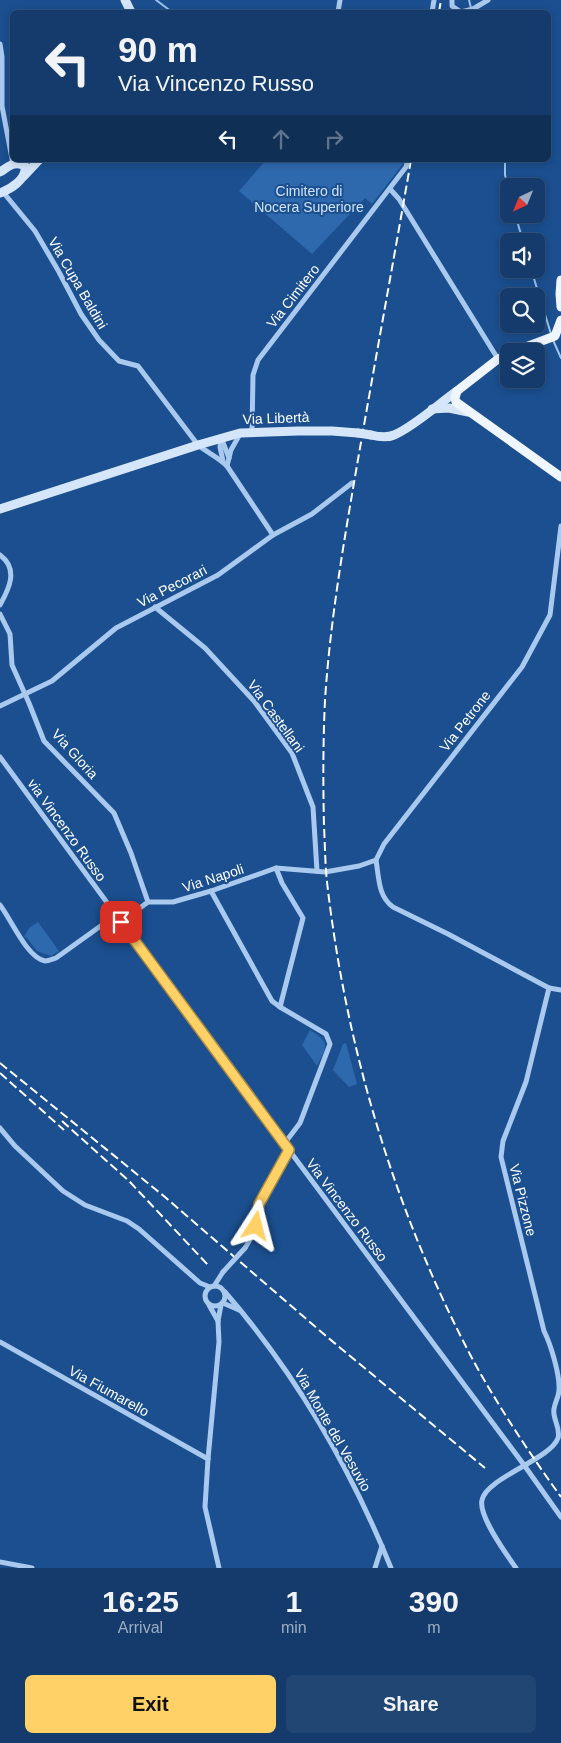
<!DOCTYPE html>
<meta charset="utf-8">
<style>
:root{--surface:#143b6b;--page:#214673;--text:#f1f3f6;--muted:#9dadc1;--line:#33557e;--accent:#ffd166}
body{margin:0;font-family:Arial,sans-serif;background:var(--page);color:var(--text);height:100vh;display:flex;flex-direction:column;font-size:19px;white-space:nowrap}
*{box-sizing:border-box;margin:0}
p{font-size:16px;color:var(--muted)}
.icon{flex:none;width:28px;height:28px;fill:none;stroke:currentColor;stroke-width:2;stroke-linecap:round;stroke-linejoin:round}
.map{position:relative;height:1568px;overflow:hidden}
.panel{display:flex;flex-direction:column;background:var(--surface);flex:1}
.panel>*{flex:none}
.top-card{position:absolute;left:10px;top:10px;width:541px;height:152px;border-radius:8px;box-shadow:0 2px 8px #0003,0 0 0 1px var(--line);background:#143b6b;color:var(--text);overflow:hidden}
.needle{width:32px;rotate:223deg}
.controls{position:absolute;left:500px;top:178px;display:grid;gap:10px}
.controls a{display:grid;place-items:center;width:45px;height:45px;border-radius:8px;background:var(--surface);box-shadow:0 2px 8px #0003,0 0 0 1px var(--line);font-size:25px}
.pin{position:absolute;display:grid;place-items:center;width:42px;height:42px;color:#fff;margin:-21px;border-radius:10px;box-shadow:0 2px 8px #0006}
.me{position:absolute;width:55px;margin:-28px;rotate:9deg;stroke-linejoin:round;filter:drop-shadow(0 0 4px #0008)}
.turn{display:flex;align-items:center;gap:18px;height:105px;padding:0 25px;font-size:22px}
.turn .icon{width:65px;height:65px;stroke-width:2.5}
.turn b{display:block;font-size:35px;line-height:42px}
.lanes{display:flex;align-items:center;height:48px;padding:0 25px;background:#0003;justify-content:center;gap:25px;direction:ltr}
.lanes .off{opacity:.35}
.eta{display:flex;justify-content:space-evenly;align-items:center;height:85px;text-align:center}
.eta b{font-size:30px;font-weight:600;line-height:35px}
.action{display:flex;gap:10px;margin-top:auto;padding:10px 25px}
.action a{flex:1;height:58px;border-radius:8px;background:var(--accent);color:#111;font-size:20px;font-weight:600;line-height:58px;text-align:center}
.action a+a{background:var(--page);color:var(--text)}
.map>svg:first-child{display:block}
.green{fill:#2e69ad}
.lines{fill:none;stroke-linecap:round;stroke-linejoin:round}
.stream{stroke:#9cc4f0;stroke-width:2}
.street{stroke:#a9c9ee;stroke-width:5}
.secondary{stroke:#d6e6fa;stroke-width:9}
.primary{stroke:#f0f6ff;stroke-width:9}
.rail{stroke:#fff;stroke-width:2;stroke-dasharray:9 4;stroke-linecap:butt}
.street-bridge{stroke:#a9c9ee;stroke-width:5}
.secondary-bridge{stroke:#d6e6fa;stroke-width:9}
.route-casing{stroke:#a68842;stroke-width:12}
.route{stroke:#ffd166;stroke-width:9}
.labels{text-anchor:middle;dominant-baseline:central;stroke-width:4;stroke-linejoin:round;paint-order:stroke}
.park-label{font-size:14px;fill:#cfe3fa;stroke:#1b4f8f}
.street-label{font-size:14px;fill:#fff;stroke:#1b4f8f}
</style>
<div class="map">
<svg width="561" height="1568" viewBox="0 0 561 1568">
<rect width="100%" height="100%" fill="#1b4f8f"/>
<g class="green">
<path d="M266,160H406L372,204L365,198L312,254L239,191Z"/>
<path d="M38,922L59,951L51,956L37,951L27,938L24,937L29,928Z"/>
<path d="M310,1030C331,1043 327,1046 317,1066L302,1045Z"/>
<path d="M346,1043L357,1084L349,1087L333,1070L343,1044Z"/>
</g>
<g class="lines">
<g class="stream">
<path d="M156,0L172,12"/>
<path d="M469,0L472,12"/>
<path d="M505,160V175L509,190"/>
<path d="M515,214L523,241"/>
<path d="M531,269L551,334"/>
<path d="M553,340L561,358"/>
</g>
<g class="street">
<path d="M452,0V6L461,12L473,9L488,0"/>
<path d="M338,12L340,0"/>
<path d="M432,12L434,0"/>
<path d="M0,44L2,57V106L13,164"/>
<path d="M390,189L399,199L498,359"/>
<path d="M3,192L35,231L59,272L81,314L99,340L119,361L138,366L198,445C208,453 218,457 227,466L273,535"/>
<path d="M252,431L253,375L258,360L406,167L408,160"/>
<path d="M221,438L220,447L223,461"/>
<path d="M222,440L229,458"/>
<path d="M227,466L231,450L240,434"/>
<path d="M0,555C19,569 9,589 0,605"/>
<path d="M155,607L205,648L254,701L292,753L313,807L317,871"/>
<path d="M0,614L10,634L12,665L29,703L44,741L114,813L131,853L148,902"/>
<path d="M0,706L52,681L116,628L218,575L273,535L312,514L352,483"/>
<path d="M0,757L289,1150L524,1465L561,1517"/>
<path d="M376,860C379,878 378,896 393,907L448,934L549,988L526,1082L503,1141L501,1157L544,1331C551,1345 560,1375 559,1390C559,1396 555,1402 554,1409C552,1418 561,1428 558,1438C551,1459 486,1478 482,1500C478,1516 507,1555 516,1568"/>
<path d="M276,868L282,883L303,918L280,1007L326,1034L330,1044L300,1123L284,1144"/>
<path d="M211,891L272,1001L280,1007"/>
<path d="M0,905C11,919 27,958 45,961C48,961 53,959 56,958L116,915"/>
<path d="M121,922L148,902H173L211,891L276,868L325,872L359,866L376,860L384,844L522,667L550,615L561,526"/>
<path d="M549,988L561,990"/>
<path d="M0,1128L15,1146L63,1191L85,1205L127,1221L139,1229L200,1283L210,1287"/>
<path d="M245,1248L254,1233L259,1203L289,1150"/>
<circle cx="215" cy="1296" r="10"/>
<path d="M214,1286L223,1272"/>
<path d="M225,1292C295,1373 351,1469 391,1568"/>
<path d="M223,1303L239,1310"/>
<path d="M209,1305L218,1321"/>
<path d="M0,1342L208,1459"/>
<path d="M0,1562L32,1568"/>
<path d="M219,1568L205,1507L208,1459L219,1342L218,1321L221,1305"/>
<path d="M375,1568L382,1546"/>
</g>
<g class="secondary">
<path d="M125,0L131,12"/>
<path d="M0,172C8,167 15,160 25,166C27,179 11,189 0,193"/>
<path d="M23,177L39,160"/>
<path d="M432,409L449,408L468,412"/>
<path d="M371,435C379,437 387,438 394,435C412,428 440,403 457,391"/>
<path d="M0,509L198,445L240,433L298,431H332L358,433"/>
</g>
<g class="primary">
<path d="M561,280L560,294L561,307"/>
<path d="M515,351L555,336L561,320"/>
<path d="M509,354L498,359L457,391L455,398L456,402L561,477"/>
</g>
<g class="rail">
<path d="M439,12L441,0"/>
<path d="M411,160C393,264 374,367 356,471C343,547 330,623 325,700C323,742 323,784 324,826C325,845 325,863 327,882C346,1049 395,1213 474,1362C500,1409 530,1454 561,1497"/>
<path d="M0,1063L165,1197L326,1336L485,1468"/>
<path d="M0,1073L64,1130"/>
<path d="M62,1121L129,1181L208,1265"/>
</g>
<path class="street-bridge" d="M223,1272L245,1248"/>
<path class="secondary-bridge" d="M358,433L371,435"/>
</g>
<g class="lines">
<defs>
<path id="route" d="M121,922L289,1150L259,1204L256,1226"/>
</defs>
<use href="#route" class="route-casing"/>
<use href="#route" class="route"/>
</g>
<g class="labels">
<g class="park-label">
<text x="309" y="191">Cimitero di<tspan x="309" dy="16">Nocera Superiore</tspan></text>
</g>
<g class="street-label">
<text transform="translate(78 283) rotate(60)">Via Cupa Baldini</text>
<text transform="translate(293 296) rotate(-52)">Via Cimitero</text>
<text transform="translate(276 418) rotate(-2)">Via Libertà</text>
<text transform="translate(172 586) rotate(-27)">Via Pecorari</text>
<text transform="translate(276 716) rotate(54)">Via Castellani</text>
<text transform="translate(465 721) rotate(-52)">Via Petrone</text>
<text transform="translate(75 754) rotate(48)">Via Gloria</text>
<text transform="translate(67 830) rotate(54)">via Vincenzo Russo</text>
<text transform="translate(213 878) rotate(-18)">Via Napoli</text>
<text transform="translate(523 1200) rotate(76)">Via Pizzone</text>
<text transform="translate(347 1210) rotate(53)">Via Vincenzo Russo</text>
<text transform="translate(109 1391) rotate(29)">Via Fiumarello</text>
<text transform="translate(333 1430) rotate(60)">Via Monte del Vesuvio</text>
</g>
</g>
</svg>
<div class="controls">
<a><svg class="needle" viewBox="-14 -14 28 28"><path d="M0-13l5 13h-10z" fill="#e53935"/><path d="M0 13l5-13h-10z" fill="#9dadc1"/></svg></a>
<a><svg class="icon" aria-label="sound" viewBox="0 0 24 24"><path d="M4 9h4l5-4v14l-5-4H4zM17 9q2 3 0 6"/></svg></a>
<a><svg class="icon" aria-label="search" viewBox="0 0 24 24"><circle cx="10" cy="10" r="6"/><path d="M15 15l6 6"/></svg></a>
<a><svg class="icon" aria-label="layers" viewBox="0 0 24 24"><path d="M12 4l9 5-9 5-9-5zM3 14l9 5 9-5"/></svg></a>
</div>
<div class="pin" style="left:121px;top:922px;background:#d93025"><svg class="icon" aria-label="arrive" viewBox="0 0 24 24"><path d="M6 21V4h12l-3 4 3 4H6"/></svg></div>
<svg class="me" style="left:256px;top:1226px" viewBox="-20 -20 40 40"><path d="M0-17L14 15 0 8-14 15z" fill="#ffd166" stroke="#fff" stroke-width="4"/></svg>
<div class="top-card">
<div class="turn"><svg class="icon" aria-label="left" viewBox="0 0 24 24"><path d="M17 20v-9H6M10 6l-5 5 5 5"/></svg><div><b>90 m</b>Via Vincenzo Russo</div></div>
<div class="lanes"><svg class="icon" aria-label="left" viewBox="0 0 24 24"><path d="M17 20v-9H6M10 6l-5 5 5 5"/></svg><svg class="icon off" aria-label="ahead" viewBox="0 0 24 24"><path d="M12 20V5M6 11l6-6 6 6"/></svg><svg class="icon off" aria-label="right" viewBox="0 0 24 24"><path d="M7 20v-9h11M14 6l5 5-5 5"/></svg></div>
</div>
</div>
<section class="panel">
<div class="eta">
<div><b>16:25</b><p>Arrival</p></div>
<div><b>1</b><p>min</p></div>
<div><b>390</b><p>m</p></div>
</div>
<div class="action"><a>Exit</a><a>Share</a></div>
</section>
